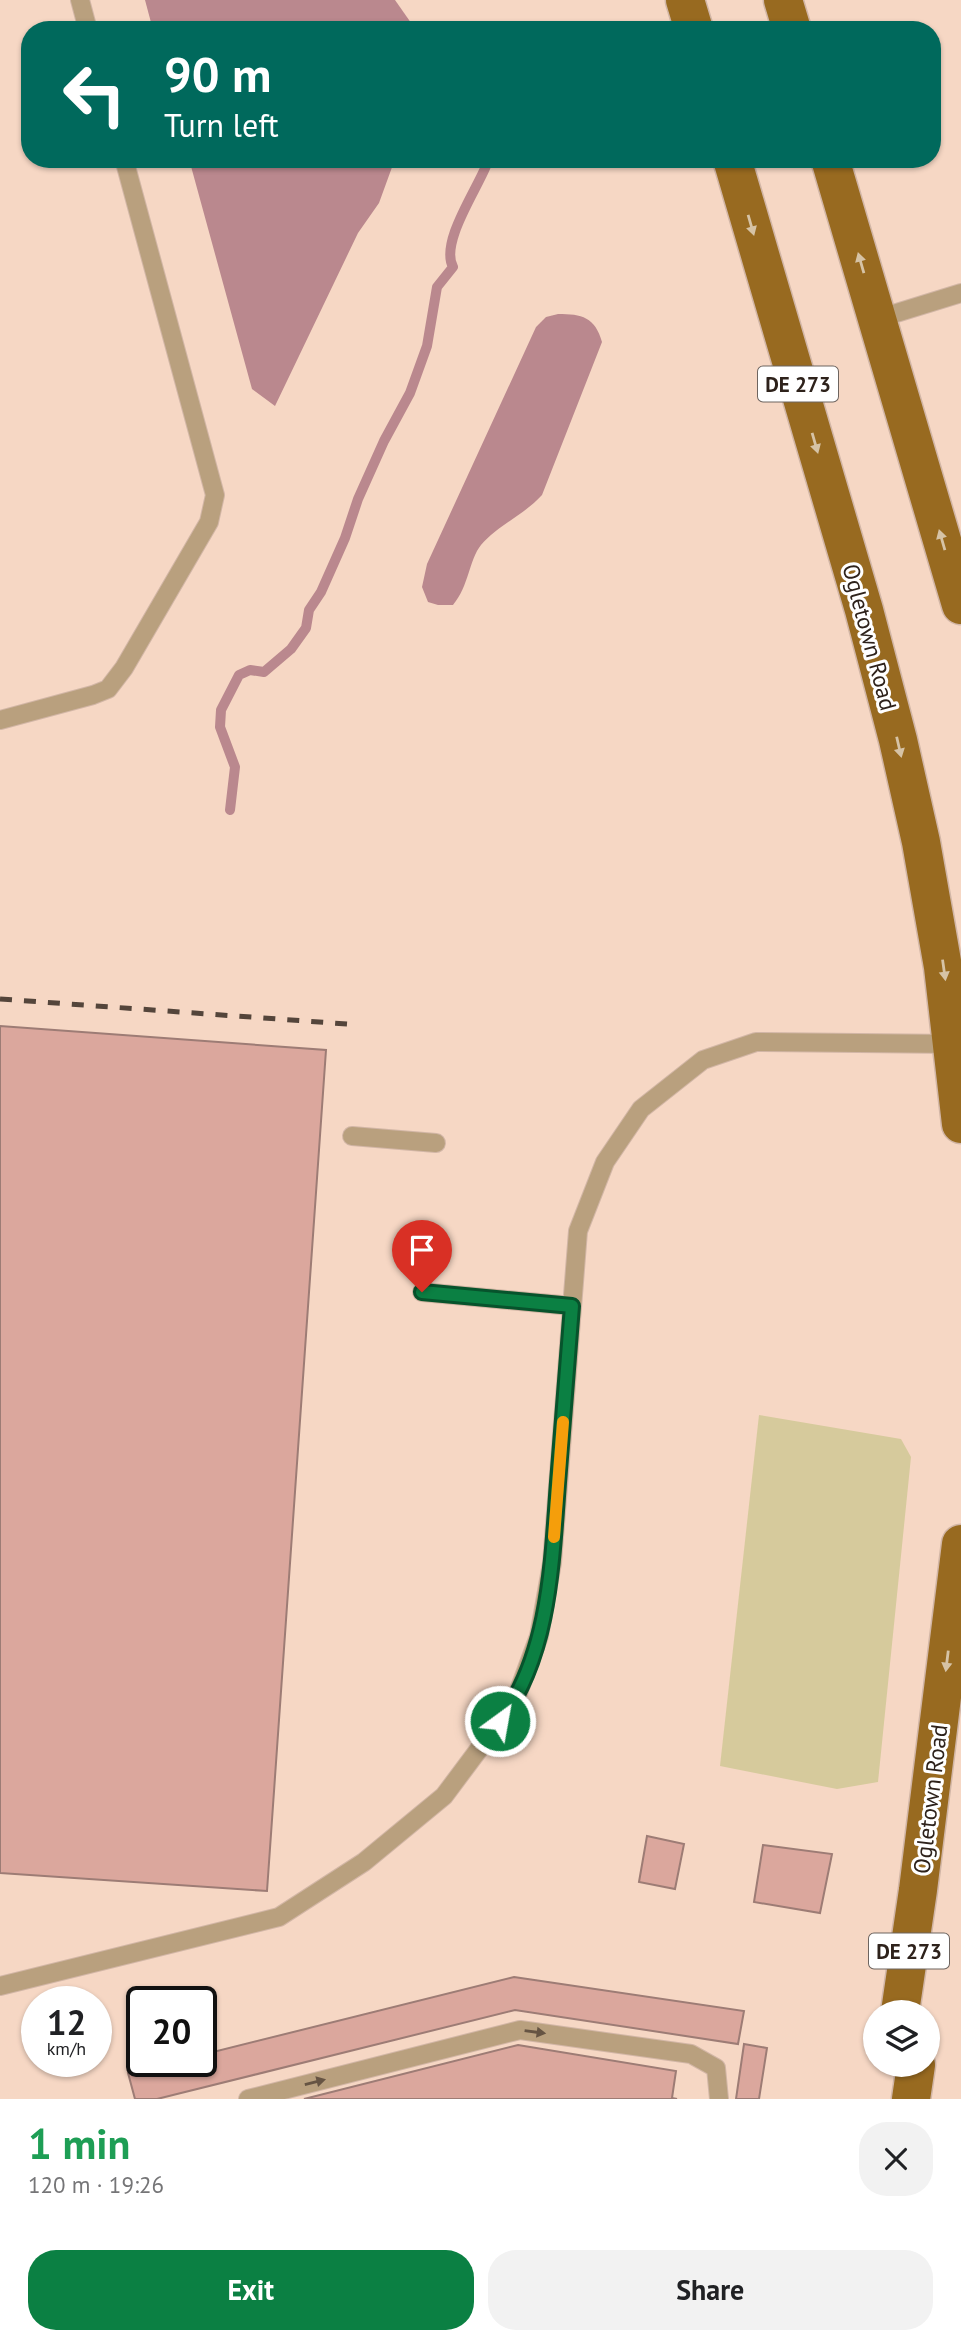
<!DOCTYPE html>
<meta charset="utf-8">
<style>
:root{--surface:#fff;--page:#f2f2f2;--text:#202124;--muted:#757577;--accent:#0b8043}
body{margin:0;font-family:"PT Sans",sans-serif;background:var(--page);color:var(--text);height:100vh;display:flex;flex-direction:column;font-size:26px;white-space:nowrap}
*{box-sizing:border-box;margin:0}
p{font-size:23px;color:var(--muted)}
.icon{flex:none;width:38px;height:38px;fill:none;stroke:currentColor;stroke-width:2;stroke-linecap:round;stroke-linejoin:round}
.map{position:relative;height:2099px;overflow:hidden}
.side{display:flex;flex-direction:column;background:var(--surface);flex:1}
.side>*{flex:none}
.banner{position:absolute;left:21px;top:21px;width:920px;height:147px;border-radius:28px;box-shadow:0 2px 5px #0004;background:#00695c;color:#fff;overflow:hidden}
.fabs{position:absolute;left:863px;top:2000px;display:grid;gap:14px}
.fabs a{display:grid;place-items:center;width:77px;height:77px;border-radius:50%;background:var(--surface);box-shadow:0 2px 5px #0004;font-size:35px}
.speed{position:absolute;left:21px;top:1986px;display:flex;gap:14px;font-size:35px;font-weight:700;text-align:center}
.speed>*{display:grid;place-content:center;width:91px;height:91px;border-radius:50%;background:var(--surface);box-shadow:0 2px 5px #0004;line-height:1}
.speed small{font-size:18px;font-weight:400}
.speed .limit{border:4px solid #111;border-radius:10px;background:#fff;color:#111}
.pin{position:absolute;display:grid;place-items:center;width:60px;height:60px;color:#fff;margin:-72px -30px;border-radius:50% 50% 50% 0;rotate:-45deg;box-shadow:0 0 7px #0007}
.pin .icon{rotate:45deg}
.me{position:absolute;width:77px;margin:-38px;rotate:32deg;stroke-linejoin:round;filter:drop-shadow(0 0 5px #0008)}
.turn{display:flex;align-items:center;gap:24px;height:147px;padding:0 28px;font-size:32px}
.turn .icon{width:91px;height:91px;stroke-width:2.5}
.turn b{display:block;font-size:49px;line-height:60px}
.round{display:grid;place-items:center;flex:none;width:74px;height:74px;border-radius:28px;background:var(--page)}
.head{display:flex;align-items:center;justify-content:space-between;height:119px;padding:0 28px}
h1{font-size:42px;font-weight:700;line-height:52px;color:#1e9e55}
.button{display:flex;gap:14px;margin-top:auto;padding:14px 28px}
.button a{flex:1;height:80px;border-radius:28px;background:var(--accent);color:#fff;font-size:28px;font-weight:700;line-height:80px;text-align:center}
.button a+a{background:var(--page);color:var(--text)}
.map>svg:first-child{display:block}
.green{fill:#d6ca9c}
.water{fill:#ba888e}
.lines{fill:none;stroke-linecap:round;stroke-linejoin:round}
.stream{stroke:#ba888e;stroke-width:10}
.building{fill:#dba79d;stroke:#9d7c75;stroke-width:2}
.lane-casing{stroke:#d2b6a6;stroke-width:20}
.primary-casing{stroke:#d2b6a6;stroke-width:41}
.lane{stroke:#b9a07e;stroke-width:18}
.primary{stroke:#986a20;stroke-width:38}
.rail{stroke:#54453b;stroke-width:5;stroke-dasharray:12 12;stroke-linecap:butt}
.oneway{fill:#d6c3a6}
.oneway2{fill:#665443}
.route-casing{stroke:#07532c;stroke-width:18}
.route{stroke:#0b8043;stroke-width:12}
.slow{stroke:#f59e0b;stroke-width:12}
.labels{text-anchor:middle;dominant-baseline:central;stroke-width:6;stroke-linejoin:round;paint-order:stroke}
.shield{fill:#fff;stroke:#6d645f;stroke-width:2}
.shield-label{font-size:21px;font-weight:bold;fill:#2e221b}
.street-label{font-size:23px;fill:#2e221b;stroke:#fff}
</style>
<div class="map">
<svg width="961" height="2099" viewBox="0 0 961 2099">
<rect width="100%" height="100%" fill="#f6d7c4"/>
<path class="green" d="M759,1415L901,1439L911,1457L878,1782L837,1789L720,1766Z"/>
<g class="water">
<path d="M145,0H395L416,30H153Z"/>
<path d="M189,159H395L379,203L358,233L275,406L252,389Z"/>
<path d="M558,314C582,314 595,317 602,342L542,495C524,515 498,525 481,545C469,560 469,586 453,605H438L428,602L422,587L427,564L536,327L546,317Z"/>
</g>
<g class="lines">
<path class="stream" d="M230,810L235,767L220,727L221,710L239,675L250,670L264,672L291,649L306,628L309,610L321,592L345,538L358,499L384,441L410,393L427,346L437,287L453,267C440,243 476,191 486,166L484,159"/>
</g>
<g class="building">
<path d="M0,1026L326,1050L267,1891L0,1873Z"/>
<path d="M647,1836L684,1844L675,1889L639,1882Z"/>
<path d="M763,1845L832,1854L820,1913L754,1902Z"/>
<path d="M514,1977L744,2011L738,2044L515,2010L157,2099H135L128,2073L175,2062H201V2055Z"/>
<path d="M744,2044L767,2048L759,2099H736Z"/>
<path d="M518,2045L676,2071L672,2098L677,2099H304Z"/>
</g>
<g class="lines">
<defs>
<g id="lane">
<path d="M80,0L88,30"/>
<path d="M877,319L961,293"/>
<path d="M0,720L93,695L108,689L124,668L209,522L215,495L124,159"/>
<path d="M352,1136L436,1143"/>
<path d="M422,1292L572,1306"/>
<path d="M0,1986L279,1917L364,1862L444,1796L515,1701L539,1636L552,1563L578,1231L605,1162L641,1109L703,1060L756,1042L954,1044"/>
<path d="M248,2099L520,2030L691,2054L716,2068L719,2099"/>
</g>
<g id="primary">
<path d="M685,0L694,30"/>
<path d="M783,0L792,30"/>
<path d="M732,159L864,610L898,740L921,842L943,967L961,1124"/>
<path d="M830,159L961,605"/>
<path d="M900,2012L918,1890L961,1544"/>
<path d="M911,2099L916,2065"/>
</g>
</defs>
<use href="#lane" class="lane-casing"/>
<use href="#primary" class="primary-casing"/>
<use href="#lane" class="lane"/>
<use href="#primary" class="primary"/>
<path class="rail" d="M0,999L347,1024"/>
</g>
<defs><path id="oneway-solid" d="M-6-.8H1V-3.2L6.5 0L1 3.2V.8H-6Z" transform="scale(1.75)"/></defs>
<g class="oneway">
<use href="#oneway-solid" transform="translate(751 225) rotate(74)"/>
<use href="#oneway-solid" transform="translate(861 263) rotate(-106)"/>
<use href="#oneway-solid" transform="translate(815 443) rotate(74)"/>
<use href="#oneway-solid" transform="translate(942 540) rotate(-106)"/>
<use href="#oneway-solid" transform="translate(899 747) rotate(77)"/>
<use href="#oneway-solid" transform="translate(944 970) rotate(82)"/>
<use href="#oneway-solid" transform="translate(947 1661) rotate(97)"/>
</g>
<g class="oneway2">
<use href="#oneway-solid" transform="translate(535 2032) rotate(8)"/>
<use href="#oneway-solid" transform="translate(315 2082) rotate(-14)"/>
</g>
<g class="lines">
<defs>
<path id="route" d="M422,1292L572,1306C567,1365 563,1423 558,1482C552,1562 550,1655 500,1721"/>
</defs>
<use href="#route" class="route-casing"/>
<use href="#route" class="route"/>
<path class="slow" d="M554,1537L563,1422"/>
</g>
<g class="labels">
<g class="shield">
<rect x="758" y="366.5" width="80" height="35" rx="5"/>
<rect x="869" y="1933.5" width="80" height="35" rx="5"/>
</g>
<g class="shield-label">
<text x="798" y="384">DE 273</text>
<text x="909" y="1951">DE 273</text>
</g>
<g class="street-label">
<text transform="translate(870 637) rotate(75)">Ogletown Road</text>
<text transform="translate(930 1799) rotate(-83)">Ogletown Road</text>
</g>
</g>
</svg>
<div class="fabs">
<a><svg class="icon" aria-label="layers" viewBox="0 0 24 24"><path d="M12 4l9 5-9 5-9-5zM3 14l9 5 9-5"/></svg></a>
</div>
<div class="speed"><div>12<small>km/h</small></div><div class="limit">20</div></div>
<div class="pin" style="left:422px;top:1292px;background:#d93025"><svg class="icon" aria-label="arrive" viewBox="0 0 24 24"><path d="M6 21V4h12l-3 4 3 4H6"/></svg></div>
<svg class="me" style="left:500px;top:1721px" viewBox="-20 -20 40 40"><circle r="17" fill="#0b8043" stroke="#fff" stroke-width="3"/><path d="M0-11L8 9 0 5-8 9z" fill="#fff"/></svg>
<div class="banner">
<div class="turn"><svg class="icon" aria-label="left" viewBox="0 0 24 24"><path d="M17 20v-9H6M10 6l-5 5 5 5"/></svg><div><b>90 m</b>Turn left</div></div>
</div>
</div>
<section class="side">
<div class="head"><div><h1>1 min</h1><p>120 m · 19:26</p></div><a class="round"><svg class="icon" aria-label="close" viewBox="0 0 24 24"><path d="M6 6l12 12M18 6L6 18"/></svg></a></div>
<div class="button"><a>Exit</a><a>Share</a></div>
</section>
